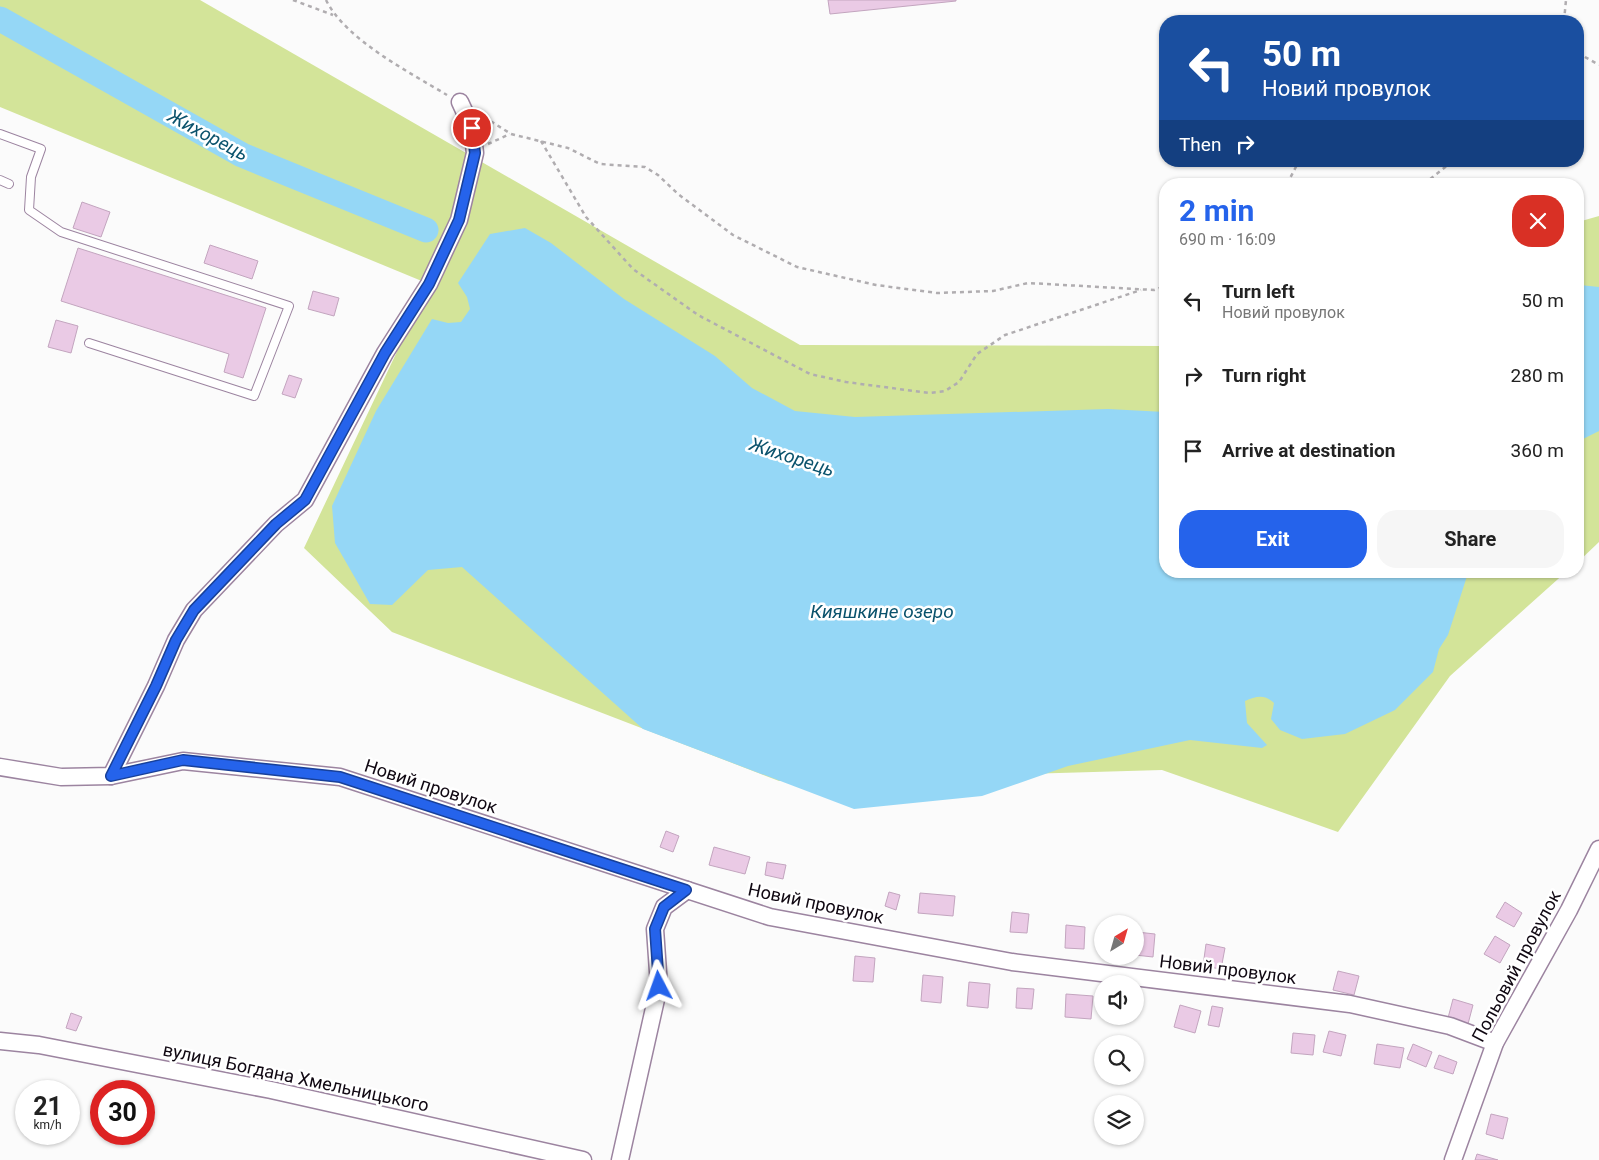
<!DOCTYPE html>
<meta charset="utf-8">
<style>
:root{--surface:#fff;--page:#f6f6f6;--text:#222;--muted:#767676;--accent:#2563eb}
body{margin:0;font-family:Roboto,sans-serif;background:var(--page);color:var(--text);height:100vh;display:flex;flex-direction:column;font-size:19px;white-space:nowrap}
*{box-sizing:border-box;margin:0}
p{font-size:16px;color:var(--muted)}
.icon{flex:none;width:28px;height:28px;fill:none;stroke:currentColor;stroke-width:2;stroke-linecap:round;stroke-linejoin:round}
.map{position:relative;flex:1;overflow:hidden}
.drawer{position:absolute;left:1159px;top:178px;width:425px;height:400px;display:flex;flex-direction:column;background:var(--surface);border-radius:20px;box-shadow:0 1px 4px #0004}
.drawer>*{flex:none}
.guide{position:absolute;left:1159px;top:15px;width:425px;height:152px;border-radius:20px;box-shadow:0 1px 4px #0004;background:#1a4fa0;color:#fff;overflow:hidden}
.needle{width:32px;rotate:37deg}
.controls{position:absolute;left:1094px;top:915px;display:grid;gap:10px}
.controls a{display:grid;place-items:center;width:50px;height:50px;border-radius:50%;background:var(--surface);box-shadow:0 1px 4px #0004;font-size:25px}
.speed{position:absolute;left:15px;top:1080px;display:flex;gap:10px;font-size:25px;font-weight:700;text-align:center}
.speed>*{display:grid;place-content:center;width:65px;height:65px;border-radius:50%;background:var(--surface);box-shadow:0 1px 4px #0004;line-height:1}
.speed small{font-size:12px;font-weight:400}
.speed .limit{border:8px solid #d22;background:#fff;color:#111}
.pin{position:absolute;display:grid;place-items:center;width:42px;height:42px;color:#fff;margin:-21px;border:2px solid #fff;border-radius:50%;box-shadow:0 1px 5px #0007}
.me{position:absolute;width:55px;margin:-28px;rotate:356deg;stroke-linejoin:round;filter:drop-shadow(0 0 4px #0008)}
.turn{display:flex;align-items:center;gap:18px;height:105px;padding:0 20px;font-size:22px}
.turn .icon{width:65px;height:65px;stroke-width:2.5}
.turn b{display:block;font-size:35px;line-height:42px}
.then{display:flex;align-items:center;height:48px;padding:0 20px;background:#0003;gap:10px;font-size:19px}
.round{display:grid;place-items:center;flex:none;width:52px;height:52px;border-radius:20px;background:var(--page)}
.summary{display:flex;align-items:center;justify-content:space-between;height:85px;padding:0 20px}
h1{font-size:30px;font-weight:700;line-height:38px;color:var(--accent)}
.cta{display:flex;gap:10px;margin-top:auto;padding:10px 20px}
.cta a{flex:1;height:58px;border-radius:20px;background:var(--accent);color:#fff;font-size:20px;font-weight:700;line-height:58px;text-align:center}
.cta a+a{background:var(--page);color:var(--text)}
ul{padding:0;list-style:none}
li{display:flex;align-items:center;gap:15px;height:75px;padding:0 20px}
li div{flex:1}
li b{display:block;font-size:19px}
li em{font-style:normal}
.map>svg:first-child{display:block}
.green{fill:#d3e499}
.water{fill:#95d7f6}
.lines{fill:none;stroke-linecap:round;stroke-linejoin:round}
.river{stroke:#95d7f6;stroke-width:25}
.building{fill:#eacae5;stroke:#c3a5bf}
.lane-casing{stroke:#9c84a0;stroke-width:10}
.street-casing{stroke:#9c84a0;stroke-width:19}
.path{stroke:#b0adb0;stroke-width:2.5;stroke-dasharray:4 4;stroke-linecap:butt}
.lane{stroke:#fff;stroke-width:8}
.street{stroke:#fff;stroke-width:16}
.route-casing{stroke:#184099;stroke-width:12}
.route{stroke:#2563eb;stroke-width:9}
.labels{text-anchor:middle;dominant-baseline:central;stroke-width:5;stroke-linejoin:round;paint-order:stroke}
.street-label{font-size:18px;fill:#100812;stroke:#fff}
.water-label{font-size:19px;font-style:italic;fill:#0a526c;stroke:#fff}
</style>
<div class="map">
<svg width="1599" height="1160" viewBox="0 0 1599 1160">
<rect width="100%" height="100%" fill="#fbfbfb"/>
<g class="green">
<path d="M0,0H200L800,345L1165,346V571H1567L1450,676L1338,832L1162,770L779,781L392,632L304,548L429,284L0,107Z"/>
<path d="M1599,216V542L1578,562V222Z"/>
</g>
<g class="water">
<path d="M525,228L551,243L624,299L715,356L752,388L795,411L855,417L1108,409L1165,412V571H1473L1468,573L1448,635L1439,649L1433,672L1395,710L1345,734L1302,739L1280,730L1271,719L1274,703C1265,694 1256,696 1245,701L1247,723L1267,745L1262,748L1190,740L1068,766L982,796L854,809L643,729L462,567L428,570L392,605L370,604L335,543L332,506L376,411L432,319L448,323L461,322L470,309L467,297L458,283L490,234Z"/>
<path d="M1580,285L1599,287V431L1581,440L1578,444V287Z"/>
</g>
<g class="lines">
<path class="river" d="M0,19L242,155L426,230"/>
</g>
<g class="building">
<path d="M828,0H956V1L830,14Z"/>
<path d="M82,202L110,212L101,237L73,228Z"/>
<path d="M210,245L258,261L252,279L204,263Z"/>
<path d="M78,248L266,308L243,378L224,372L229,354L61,301Z"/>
<path d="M313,291L339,298L334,316L308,309Z"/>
<path d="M56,320L78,326L71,353L48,347Z"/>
<path d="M289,375L302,379L295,398L282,394Z"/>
<path d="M666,831L679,836L673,852L660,847Z"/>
<path d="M714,847L750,857L745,874L709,865Z"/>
<path d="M767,862L786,865L783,879L765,875Z"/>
<path d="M889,892L900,895L896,910L885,906Z"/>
<path d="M920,893L955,896L953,916L918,913Z"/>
<path d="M1505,902L1522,913L1514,927L1496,917Z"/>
<path d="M1012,912L1029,914L1027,933L1010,932Z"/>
<path d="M1066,925L1085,927L1084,949L1065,948Z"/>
<path d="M1137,932L1155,934L1153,957L1135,955Z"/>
<path d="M1495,936L1510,945L1500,963L1484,954Z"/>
<path d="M1206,944L1225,948L1221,969L1203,966Z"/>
<path d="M855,956L875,958L873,982L853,981Z"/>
<path d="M1338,971L1359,976L1354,995L1333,990Z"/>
<path d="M923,975L943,977L941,1003L921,1001Z"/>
<path d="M969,982L990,984L988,1008L967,1006Z"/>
<path d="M1017,988L1034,989L1032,1009L1016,1008Z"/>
<path d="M1066,994L1093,996L1091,1019L1065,1017Z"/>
<path d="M1453,999L1473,1005L1468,1024L1448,1018Z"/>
<path d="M1180,1005L1201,1011L1195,1033L1174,1027Z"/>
<path d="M1212,1006L1223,1008L1219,1027L1208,1025Z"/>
<path d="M71,1013L82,1017L76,1031L66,1028Z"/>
<path d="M1329,1031L1346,1035L1341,1056L1323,1052Z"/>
<path d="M1293,1033L1315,1035L1313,1055L1291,1053Z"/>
<path d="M1377,1044L1404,1048L1400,1068L1374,1064Z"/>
<path d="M1413,1044L1432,1052L1426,1067L1407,1059Z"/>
<path d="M1439,1055L1457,1062L1453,1074L1434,1068Z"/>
<path d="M1491,1114L1508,1118L1503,1139L1486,1134Z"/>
<path d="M1477,1154L1498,1160H1475Z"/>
</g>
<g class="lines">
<defs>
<g id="lane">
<path d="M0,134L41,149L31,177L29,210L61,232L289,306L254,396L89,343"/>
<path d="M0,180L9,184"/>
</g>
<g id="street">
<path d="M0,767L61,777L111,776L183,761L340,777L770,917L1012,962L1350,1004L1450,1026L1495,1043"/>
<path d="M111,776L156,686L176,640L194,610L276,524L305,500L385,353L429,284L459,220L475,153L472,128L460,102"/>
<path d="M0,1041L39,1045L271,1090L583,1160"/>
<path d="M620,1160L659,986L655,929L664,907L687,890"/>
<path d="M1453,1160L1495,1043L1569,910L1599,849"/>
</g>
</defs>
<use href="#lane" class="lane-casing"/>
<use href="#street" class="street-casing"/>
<g class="path">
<path d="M293,0L333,15"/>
<path d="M326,0C346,40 409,72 447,95"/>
<path d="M1564,21L1566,0"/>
<path d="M1578,53L1599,65"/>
<path d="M484,117L511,134L568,148L600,164L645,167L658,175L678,194L733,235L797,267L876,285L937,293L993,291L1028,283L1154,290L1165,286"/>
<path d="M541,141L586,217L633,269L698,315L810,374L846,382L929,393L945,391L959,382L977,354L1005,335L1141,290"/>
<path d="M488,144L510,134"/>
<path d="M1287,184L1299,161"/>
<path d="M1424,184L1453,161"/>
</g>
<use href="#lane" class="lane"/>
<use href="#street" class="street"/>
</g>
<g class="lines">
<defs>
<path id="route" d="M472,128L475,153L459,220L429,284L385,353L305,500L276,524L194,610L176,640L156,686L111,776L183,760L340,777L686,890L664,907L655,929L659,986"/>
</defs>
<use href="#route" class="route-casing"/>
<use href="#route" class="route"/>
</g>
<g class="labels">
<g class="street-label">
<text transform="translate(431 786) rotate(18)">Новий провулок</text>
<text transform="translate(816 903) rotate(12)">Новий провулок</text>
<text transform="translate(1516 966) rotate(-62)">Польовий провулок</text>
<text transform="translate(1228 969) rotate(7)">Новий провулок</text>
<text transform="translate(296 1077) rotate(12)">вулиця Богдана Хмельницького</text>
</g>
<g class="water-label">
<text transform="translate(208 135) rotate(28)">Жихорець</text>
<text transform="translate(792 457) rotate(18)">Жихорець</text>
<text x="882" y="611">Кияшкине озеро</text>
</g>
</g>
</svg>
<div class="controls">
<a><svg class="needle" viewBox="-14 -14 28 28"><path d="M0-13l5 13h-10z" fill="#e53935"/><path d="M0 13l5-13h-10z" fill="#767676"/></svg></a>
<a><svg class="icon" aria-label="sound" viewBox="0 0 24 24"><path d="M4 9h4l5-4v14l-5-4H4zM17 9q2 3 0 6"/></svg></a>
<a><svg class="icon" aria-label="search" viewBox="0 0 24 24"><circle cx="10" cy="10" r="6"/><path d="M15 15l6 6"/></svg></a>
<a><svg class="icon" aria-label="layers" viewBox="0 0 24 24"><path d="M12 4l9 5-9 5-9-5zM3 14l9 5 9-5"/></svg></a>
</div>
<div class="speed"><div>21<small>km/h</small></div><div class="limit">30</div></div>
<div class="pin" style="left:472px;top:128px;background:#d93025"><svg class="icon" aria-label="arrive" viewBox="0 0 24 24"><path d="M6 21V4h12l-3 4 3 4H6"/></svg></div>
<svg class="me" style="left:659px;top:986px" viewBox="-20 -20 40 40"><path d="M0-17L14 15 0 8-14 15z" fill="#2563eb" stroke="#fff" stroke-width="4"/></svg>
<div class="guide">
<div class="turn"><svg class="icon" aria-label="left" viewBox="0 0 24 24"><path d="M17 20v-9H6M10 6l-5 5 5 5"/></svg><div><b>50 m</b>Новий провулок</div></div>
<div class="then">Then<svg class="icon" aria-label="right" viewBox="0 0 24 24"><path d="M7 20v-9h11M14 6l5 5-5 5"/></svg></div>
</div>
<section class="drawer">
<div class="summary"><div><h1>2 min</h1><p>690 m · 16:09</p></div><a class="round" style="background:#d93025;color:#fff"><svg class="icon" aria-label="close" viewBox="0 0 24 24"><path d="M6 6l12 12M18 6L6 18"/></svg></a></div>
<ul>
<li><svg class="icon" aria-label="left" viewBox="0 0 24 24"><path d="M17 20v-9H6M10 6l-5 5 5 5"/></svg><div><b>Turn left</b><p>Новий провулок</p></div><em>50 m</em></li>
<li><svg class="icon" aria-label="right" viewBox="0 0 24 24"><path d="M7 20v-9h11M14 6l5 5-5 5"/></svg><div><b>Turn right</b></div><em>280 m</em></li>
<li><svg class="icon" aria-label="arrive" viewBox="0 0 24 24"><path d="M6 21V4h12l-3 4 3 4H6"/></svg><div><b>Arrive at destination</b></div><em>360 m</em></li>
</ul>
<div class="cta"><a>Exit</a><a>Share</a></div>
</section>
</div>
